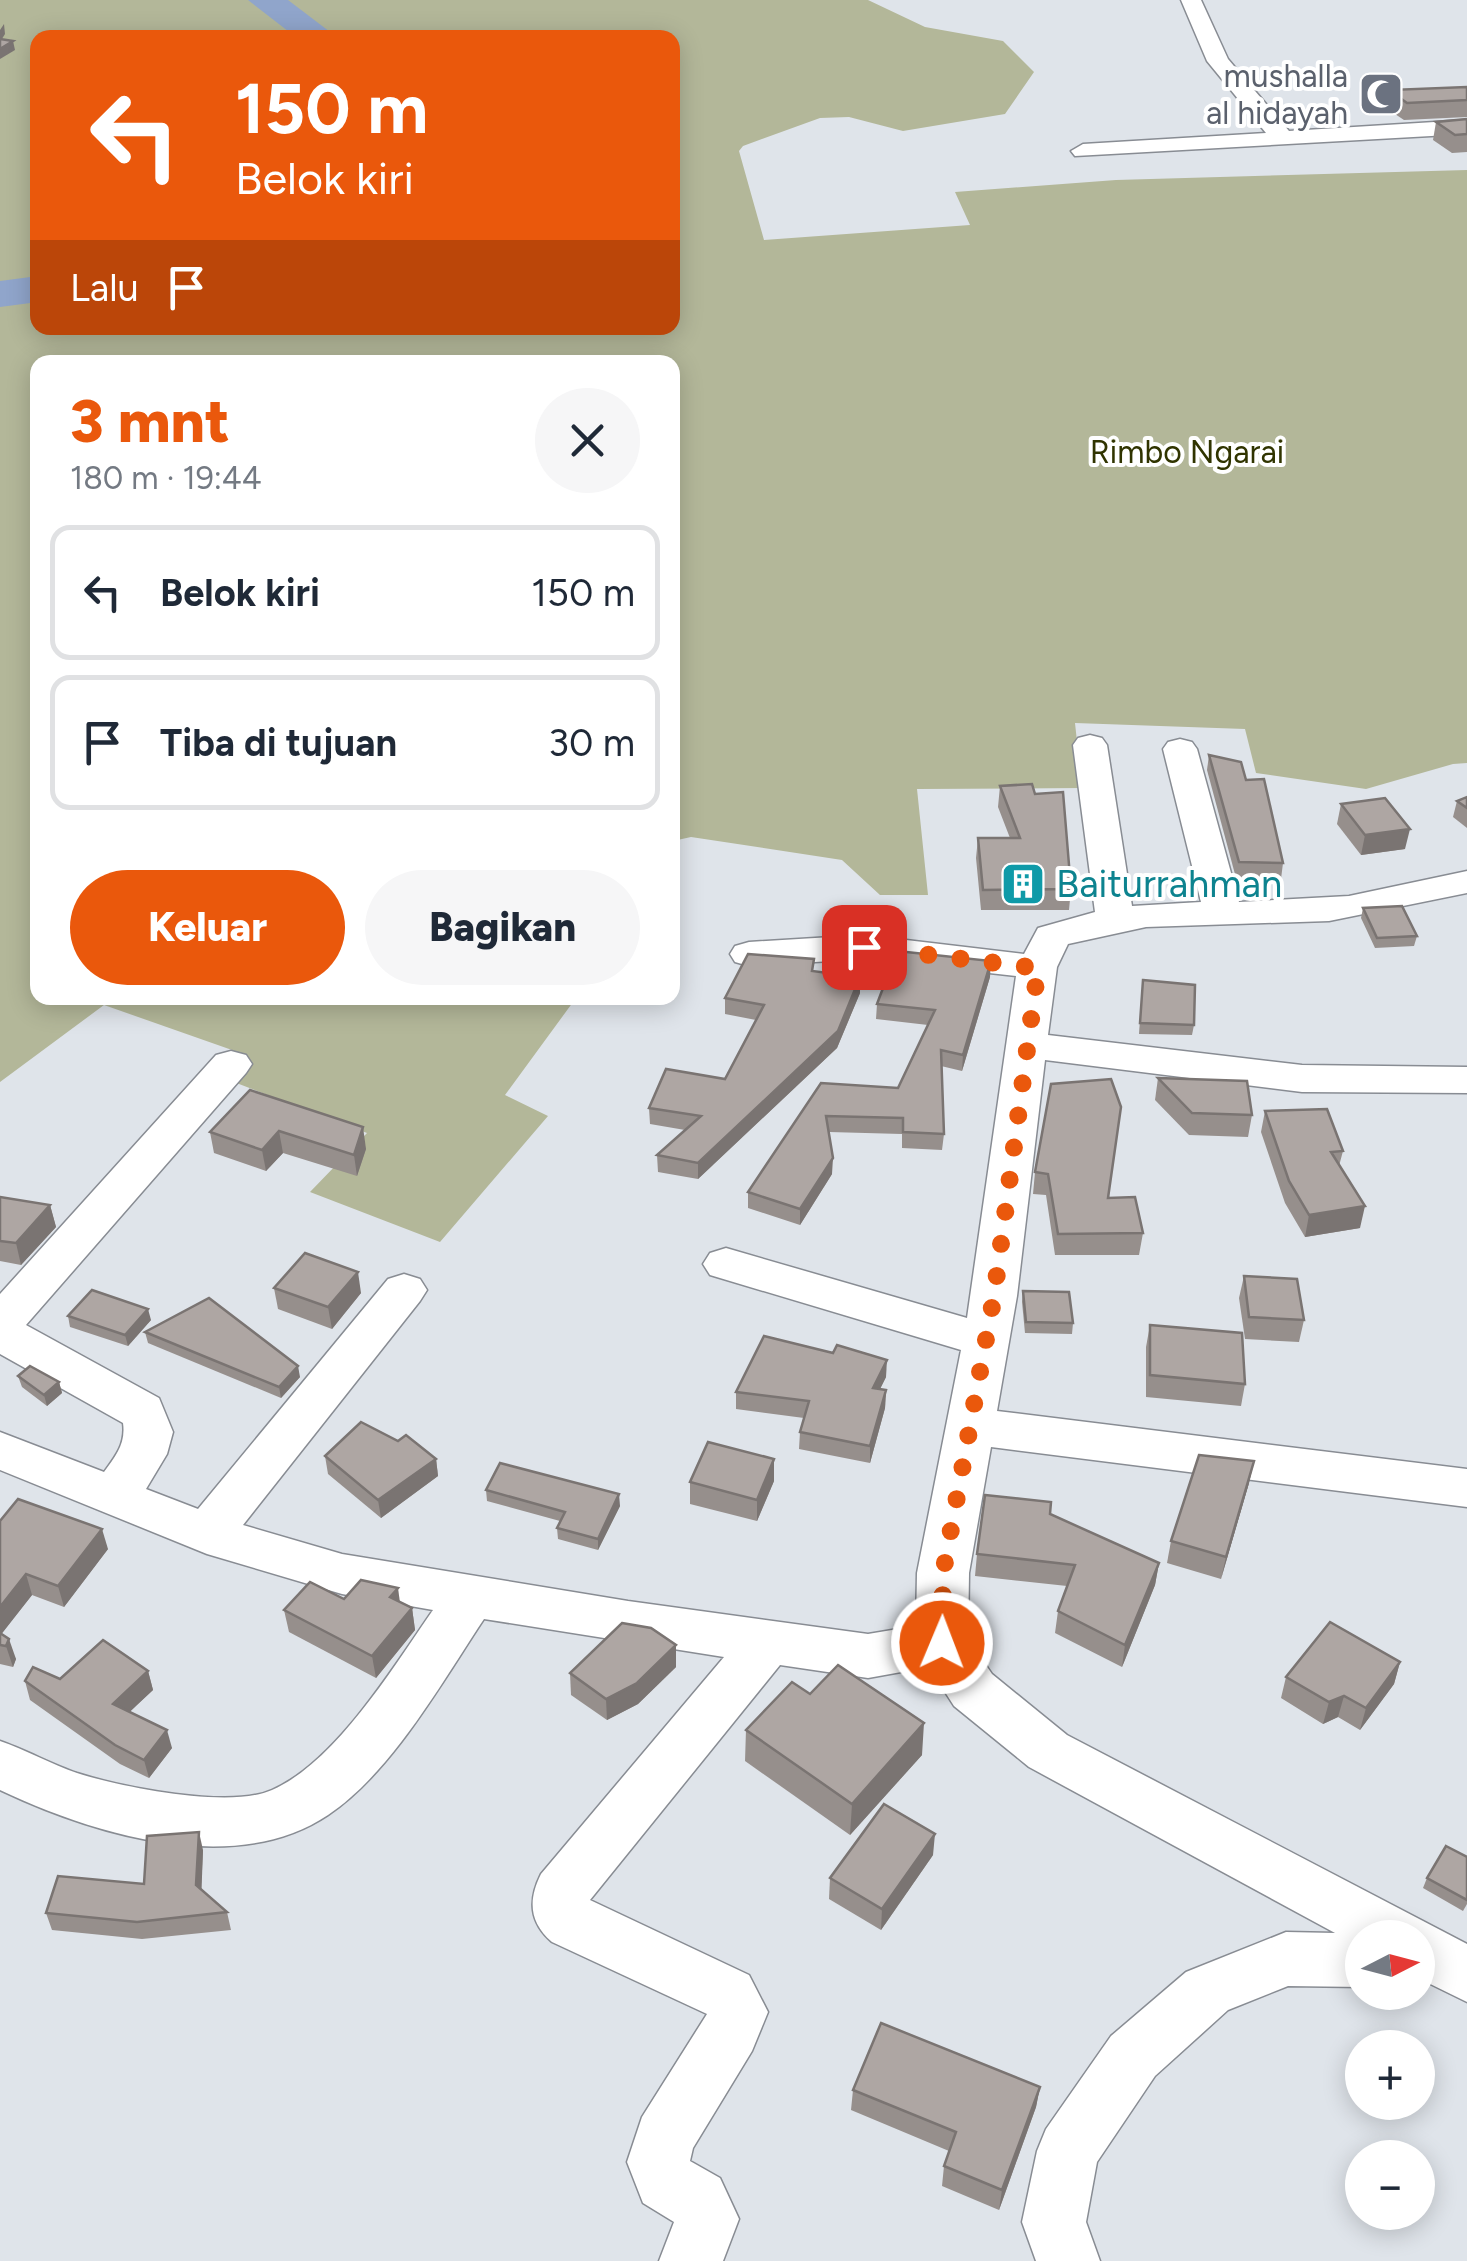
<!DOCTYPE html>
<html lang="id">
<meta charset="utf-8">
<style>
:root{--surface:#fff;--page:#f6f6f7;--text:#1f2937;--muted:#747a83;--line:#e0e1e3;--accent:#ea580c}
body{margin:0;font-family:Figtree,sans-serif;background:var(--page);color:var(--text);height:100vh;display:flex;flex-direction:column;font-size:38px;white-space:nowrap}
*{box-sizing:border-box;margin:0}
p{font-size:32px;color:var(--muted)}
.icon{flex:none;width:55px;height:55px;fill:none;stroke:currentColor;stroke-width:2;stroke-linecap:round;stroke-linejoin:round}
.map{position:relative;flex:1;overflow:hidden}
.details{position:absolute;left:30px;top:355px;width:650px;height:650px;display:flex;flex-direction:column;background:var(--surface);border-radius:20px;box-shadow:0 5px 25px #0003}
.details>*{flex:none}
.hud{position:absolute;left:30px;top:30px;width:650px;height:305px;border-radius:20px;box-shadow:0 5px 25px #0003;background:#ea580c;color:#fff;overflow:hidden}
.needle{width:65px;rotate:84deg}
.buttons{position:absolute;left:1345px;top:1920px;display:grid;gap:20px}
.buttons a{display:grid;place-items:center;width:90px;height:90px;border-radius:50%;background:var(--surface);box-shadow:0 5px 25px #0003;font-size:50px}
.pin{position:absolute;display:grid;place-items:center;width:85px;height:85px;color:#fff;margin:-42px;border-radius:20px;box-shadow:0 5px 15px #0006}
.me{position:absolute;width:110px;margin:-55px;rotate:1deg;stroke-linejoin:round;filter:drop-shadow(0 0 8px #0008)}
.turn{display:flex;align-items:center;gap:35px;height:210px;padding:0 40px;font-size:45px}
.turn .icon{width:130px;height:130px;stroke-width:2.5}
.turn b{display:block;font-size:70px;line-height:85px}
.then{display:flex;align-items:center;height:95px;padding:0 40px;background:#0003;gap:20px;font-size:38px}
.round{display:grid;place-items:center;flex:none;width:105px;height:105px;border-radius:52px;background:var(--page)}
.headline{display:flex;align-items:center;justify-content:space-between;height:170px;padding:0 40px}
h1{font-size:60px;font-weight:800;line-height:75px;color:var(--accent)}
.primary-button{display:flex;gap:20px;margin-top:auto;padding:20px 40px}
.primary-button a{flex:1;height:115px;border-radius:60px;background:var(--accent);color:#fff;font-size:40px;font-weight:800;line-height:115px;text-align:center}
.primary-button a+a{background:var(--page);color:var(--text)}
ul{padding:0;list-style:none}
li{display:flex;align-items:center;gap:30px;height:135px;margin:0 20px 15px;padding:0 20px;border:5px solid var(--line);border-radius:20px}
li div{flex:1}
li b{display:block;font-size:38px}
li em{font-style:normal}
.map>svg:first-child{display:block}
.green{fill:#b3b799;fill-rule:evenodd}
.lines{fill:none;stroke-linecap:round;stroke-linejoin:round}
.river{fill:#90a5cb;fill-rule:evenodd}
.street-casing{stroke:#888c93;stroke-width:3}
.street{fill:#fff;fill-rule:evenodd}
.wall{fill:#968f8c}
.shaded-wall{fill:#7a7472}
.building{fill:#aea6a3;stroke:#7a7472;stroke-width:2.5}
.route{stroke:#ea580c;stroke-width:18;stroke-dasharray:0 32.4}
.labels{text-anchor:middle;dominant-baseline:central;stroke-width:8;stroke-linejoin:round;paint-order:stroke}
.far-worship-label{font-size:32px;fill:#5b616d;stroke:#fff;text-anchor:end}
.far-park-label{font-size:32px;fill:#303400;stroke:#fff}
.culture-label{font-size:38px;fill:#0d838f;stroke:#fff;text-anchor:start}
</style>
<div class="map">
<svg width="1467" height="2261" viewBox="0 0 1467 2261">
<rect width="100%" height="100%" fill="#dfe4ea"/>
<path class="green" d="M0,0H868L925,27L1003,41L1034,72L1005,114L903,131L849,117L820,118L743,146L739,151L764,240L970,225L955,192L1116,180L1467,170V763L1453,764L1366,789L1256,773L1245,729L1075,723L1082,788L917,789L928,895H880L842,860L691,837L673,841L672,362H38V998H576L505,1095L548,1116L440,1242L310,1192L367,1133L213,1074L232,1050L104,1005L0,1082ZM38,38H672V328H38Z"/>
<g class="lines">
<g class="river">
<path d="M248,0H288L338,38H297Z"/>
<path d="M38,276V302L0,307V281Z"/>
</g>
<defs>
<g id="street">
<path d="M1181,0H1201L1228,59L1289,131L1467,120V134L1075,156L1071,151L1083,144L1266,133L1207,61Z"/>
<path d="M1090,735L1102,738L1107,745L1132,906L1201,902L1163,749L1168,742L1180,739L1192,742L1197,749L1239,902L1349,896L1467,871V893L1329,921L1146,927L1068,944L1057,967L1048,1035L1302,1065L1467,1067V1093L1302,1092L1045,1060L1017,1296L997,1411L1467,1469V1507L991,1447L969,1573L968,1639L992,1674L1067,1735L1467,1944V2002L1418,1978V1938H1362V1987L1288,1986L1228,2010L1155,2076L1097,2162L1086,2222L1100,2261H1036L1022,2222L1037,2151L1046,2129L1111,2036L1186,1972L1286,1932L1335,1933L1029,1767L954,1706L929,1667L868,1678L780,1665L590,1900L749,1975L768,2012L752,2051L693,2148L690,2161L720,2178L739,2219L723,2261H659L674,2222L643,2203L627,2162L642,2117L707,2014L552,1942C529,1922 528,1900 541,1874L724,1657L484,1619C442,1682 392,1772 328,1815C234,1878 93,1834 0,1790V1741C26,1750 51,1764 77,1773C121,1787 230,1809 272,1790C336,1762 394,1666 433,1610L342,1594L207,1554L0,1470V1432L104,1472C116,1456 126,1443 123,1423L0,1354V1294L216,1055L231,1051L246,1055L252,1064L246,1073L26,1325L159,1398L173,1432L167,1454L146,1489L198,1509L388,1279L404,1274L420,1279L427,1290L420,1301L243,1525L342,1554L628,1601L868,1634L916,1626L917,1573L961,1350L710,1275L703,1264L710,1253L726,1248L967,1318L1016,976L864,959L749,966L735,962L730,954L735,946L749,942L864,935L1024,954L1038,928L1095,912L1073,745L1078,738Z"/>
</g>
</defs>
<use href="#street" class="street-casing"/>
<use href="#street" class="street"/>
</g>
<g class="wall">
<path d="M1467,87V117L1404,120L1386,108L1389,90Z"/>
<path d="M1467,119V152L1452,153L1433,140L1436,122Z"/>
<path d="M1209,755L1246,780L1283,863L1281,879L1236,878L1207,770Z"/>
<path d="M1000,786L1071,889L1069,910H981L976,858L978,838H1010L998,807Z"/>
<path d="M1467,797V828L1453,817L1457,801Z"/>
<path d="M1341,804L1405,849L1361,855L1337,824Z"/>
<path d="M1363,908L1417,936L1414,946L1375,948L1361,918Z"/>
<path d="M814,971L860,977V993L837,1048L698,1179L658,1172L657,1155L685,1130L650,1124L649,1108L725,1079L756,1020L725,1014V998Z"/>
<path d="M990,977L962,1071L941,1066L944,1134L942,1150L902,1148V1134L829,1132L832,1174L800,1225L748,1208V1192L821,1083L898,1088L928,1025L876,1019L877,1004Z"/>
<path d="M1142,990L1194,1025L1192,1035L1139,1034Z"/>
<path d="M1158,1078L1252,1115L1248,1137L1189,1135L1155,1100Z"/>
<path d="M1111,1079L1108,1198L1143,1233L1139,1255H1055L1046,1195L1033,1194L1035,1172Z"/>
<path d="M250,1090L366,1149L357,1176L283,1153L266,1171L214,1153L210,1132Z"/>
<path d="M1265,1111L1343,1151L1339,1166L1360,1228L1305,1237L1285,1203L1261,1132Z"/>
<path d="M0,1197L50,1205L56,1227L21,1265L0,1261Z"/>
<path d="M1244,1276L1304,1320L1299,1342L1245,1339L1239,1298Z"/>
<path d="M274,1288L361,1293L332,1329L278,1309Z"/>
<path d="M1023,1291L1073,1323L1072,1334L1025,1333L1022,1302Z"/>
<path d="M68,1316L151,1320L128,1346L70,1327Z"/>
<path d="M1150,1325L1245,1384L1241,1406L1146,1397V1347Z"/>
<path d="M145,1332L300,1377L281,1398L148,1343Z"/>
<path d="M18,1376L59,1382L62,1393L47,1406L22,1387Z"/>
<path d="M886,1377L880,1389L886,1390L885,1408L870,1463L799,1449L800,1432L804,1418L736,1409V1392Z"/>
<path d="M325,1456L436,1459L438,1476L381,1518L328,1474Z"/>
<path d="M774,1481L757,1521L690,1504V1482Z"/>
<path d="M1249,1483L1221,1579L1167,1563L1171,1541Z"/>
<path d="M486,1490L620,1506L598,1550L558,1539L557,1528L560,1521L487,1501Z"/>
<path d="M1050,1514L1159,1563L1155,1585L1122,1667L1055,1633L1058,1611L1067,1586L975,1576L977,1554Z"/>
<path d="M0,1521L108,1549L64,1607L32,1595L1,1634L16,1659L13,1667L0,1664Z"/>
<path d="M344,1599L400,1602L412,1608L415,1630L376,1678L289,1632L284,1610Z"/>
<path d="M1400,1662L1394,1684L1360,1730L1338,1717L1323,1724L1281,1698L1286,1677Z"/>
<path d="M676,1667L638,1704L607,1720L571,1695L570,1673Z"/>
<path d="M148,1671L153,1690L129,1712L172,1748L149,1778L120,1764L30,1700L25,1681Z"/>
<path d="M810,1694L922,1755L850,1835L745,1761L746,1730Z"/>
<path d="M203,1850L201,1890L227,1912L231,1930L142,1939L52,1930L46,1913L144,1884Z"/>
<path d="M933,1855L881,1930L829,1899L830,1878Z"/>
<path d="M1467,1857V1904L1463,1911L1423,1888L1427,1878Z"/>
<path d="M1040,2087L1036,2107L999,2210L942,2186L944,2166L949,2151L851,2110L853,2090Z"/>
</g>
<g class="shaded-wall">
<path d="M4,24L5,34L0,42V30Z"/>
<path d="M13,41L15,50L0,59V49Z"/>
<path d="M1410,829L1405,849L1361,855L1365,835Z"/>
<path d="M991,961L990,977L962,1071L963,1055Z"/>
<path d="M860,977V993L837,1048L698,1179V1163Z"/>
<path d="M363,1127L366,1149L357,1176L354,1155Z"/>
<path d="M279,1131L283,1153L266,1171L262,1150Z"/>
<path d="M833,1158L832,1174L800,1225V1209Z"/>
<path d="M50,1205L56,1227L21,1265L16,1243Z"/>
<path d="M1365,1206L1360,1228L1305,1237L1309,1215Z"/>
<path d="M358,1272L361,1293L332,1329L328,1307Z"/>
<path d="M148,1309L151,1320L128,1346L125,1335Z"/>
<path d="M887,1360L886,1377L872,1405L873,1388Z"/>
<path d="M298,1366L300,1377L281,1398L279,1387Z"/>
<path d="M59,1382L62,1393L47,1406L44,1395Z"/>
<path d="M886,1390L885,1408L870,1463V1446Z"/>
<path d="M436,1459L438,1476L381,1518L378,1500Z"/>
<path d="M774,1459V1481L757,1521V1500Z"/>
<path d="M1254,1461L1249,1483L1221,1579L1226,1557Z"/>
<path d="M619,1494L620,1506L598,1550V1539Z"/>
<path d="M102,1529L108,1549L64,1607L58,1586Z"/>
<path d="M1159,1563L1155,1585L1122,1667L1125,1645Z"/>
<path d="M26,1574L32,1595L0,1636V1607Z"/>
<path d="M398,1588L401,1610L390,1597Z"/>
<path d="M412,1608L415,1630L376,1678L372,1656Z"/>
<path d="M9,1639L16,1659L13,1667L6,1646Z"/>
<path d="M676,1645V1667L638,1704L607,1720L606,1699Z"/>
<path d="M1400,1662L1394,1684L1360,1730L1366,1708Z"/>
<path d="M148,1671L153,1690L118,1723L113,1704Z"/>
<path d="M1344,1696L1338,1717L1323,1724L1329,1702Z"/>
<path d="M924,1723L922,1755L850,1835L852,1804Z"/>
<path d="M167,1730L172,1748L149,1778L144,1760Z"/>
<path d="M199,1832L203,1850L201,1903L196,1885Z"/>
<path d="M935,1834L933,1855L881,1930L882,1909Z"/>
<path d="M1040,2087L1036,2107L999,2210L1002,2190Z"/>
</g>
<g class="building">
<path d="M0,39L13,41L0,49Z"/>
<path d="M1467,87V100L1407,103L1389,90Z"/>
<path d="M1467,119V134L1455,135L1436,122Z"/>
<path d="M1209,755L1241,762L1246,780L1264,779L1283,863L1239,862Z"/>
<path d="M1032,784L1035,794L1063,792L1071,889L983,890L978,838H1020L1000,786Z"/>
<path d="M1467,797V808L1457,801Z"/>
<path d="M1385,798L1410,829L1365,835L1341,804Z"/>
<path d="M1402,906L1417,936L1377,938L1363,908Z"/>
<path d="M897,951L991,961L963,1055L941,1050L944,1134L903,1132V1118L826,1116L833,1158L800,1209L748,1192L821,1083L898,1088L935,1010L877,1004Z"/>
<path d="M748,954L814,959L812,971L860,977L838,1031L698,1163L657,1155L701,1116L649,1108L666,1069L725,1079L764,1005L725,998Z"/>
<path d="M1143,980L1195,985L1194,1025L1140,1023Z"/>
<path d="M1158,1078L1247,1081L1252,1115L1192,1113Z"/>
<path d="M1111,1079L1121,1107L1108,1198L1135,1197L1143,1233L1058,1234L1048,1174L1035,1172L1051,1084Z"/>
<path d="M250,1090L363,1127L354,1155L279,1131L262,1150L210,1132Z"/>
<path d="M1327,1109L1343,1151L1331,1152L1365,1206L1309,1215L1289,1181L1265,1111Z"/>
<path d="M0,1197L50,1205L16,1243L0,1241Z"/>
<path d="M305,1253L358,1272L328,1307L274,1288Z"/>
<path d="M1244,1276L1297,1279L1304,1320L1249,1317Z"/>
<path d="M92,1290L148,1309L125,1335L68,1316Z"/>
<path d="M1023,1291L1069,1292L1073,1323L1026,1322Z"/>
<path d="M209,1298L298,1366L279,1387L145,1332Z"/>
<path d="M1150,1325L1242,1333L1245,1384L1150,1375Z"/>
<path d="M764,1336L833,1353L837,1345L887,1360L873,1388L886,1390L870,1446L800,1432L809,1401L736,1392Z"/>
<path d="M30,1366L59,1382L44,1395L18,1376Z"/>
<path d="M361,1422L398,1441L406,1435L436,1459L378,1500L325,1456Z"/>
<path d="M708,1442L774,1459L757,1500L690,1482Z"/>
<path d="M1199,1455L1254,1461L1226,1557L1171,1541Z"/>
<path d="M500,1463L619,1494L598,1539L557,1528L565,1512L486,1490Z"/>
<path d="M985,1495L1051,1502L1050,1514L1159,1563L1125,1645L1058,1611L1075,1565L977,1554Z"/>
<path d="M18,1499L102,1529L58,1586L26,1574L0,1607V1521Z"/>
<path d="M361,1580L398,1588L390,1597L412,1608L372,1656L284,1610L310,1582L344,1599Z"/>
<path d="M1330,1622L1400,1662L1366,1708L1344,1696L1329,1702L1286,1677Z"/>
<path d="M622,1623L651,1628L676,1645L637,1683L606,1699L570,1673Z"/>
<path d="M0,1633L9,1639L6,1646L0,1645Z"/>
<path d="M103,1640L148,1671L113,1704L167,1730L144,1760L115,1745L25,1681L33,1667L60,1679Z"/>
<path d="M838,1665L924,1723L852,1804L746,1730L792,1682L810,1694Z"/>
<path d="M884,1804L935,1834L882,1909L830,1878Z"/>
<path d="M199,1832L196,1885L227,1912L137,1922L46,1913L58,1876L144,1884L147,1836Z"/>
<path d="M1446,1846L1467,1857V1900L1427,1878Z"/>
<path d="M881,2023L1040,2087L1002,2190L944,2166L956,2132L853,2090Z"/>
</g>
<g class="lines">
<path class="route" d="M864,947L1038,968L994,1296L943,1573L942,1643"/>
</g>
<defs>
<symbol id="mosque-square" viewBox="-11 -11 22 22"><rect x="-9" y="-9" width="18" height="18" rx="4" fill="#6b7280" stroke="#fff"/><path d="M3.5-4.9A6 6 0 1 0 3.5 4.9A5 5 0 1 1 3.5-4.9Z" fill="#fff"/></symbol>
<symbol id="building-square" viewBox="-11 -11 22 22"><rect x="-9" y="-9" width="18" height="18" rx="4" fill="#0f9aa8" stroke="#fff"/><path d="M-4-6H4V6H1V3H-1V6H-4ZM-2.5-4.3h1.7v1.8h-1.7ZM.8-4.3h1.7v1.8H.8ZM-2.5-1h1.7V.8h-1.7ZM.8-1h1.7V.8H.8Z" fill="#fff"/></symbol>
</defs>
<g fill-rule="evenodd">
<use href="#mosque-square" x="1356" y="69" width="50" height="50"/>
<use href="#building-square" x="998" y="859" width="50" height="50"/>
</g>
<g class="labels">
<g class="far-worship-label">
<text x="1348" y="76">mushalla<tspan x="1348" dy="37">al hidayah</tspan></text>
</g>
<g class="far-park-label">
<text x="1187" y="452">Rimbo Ngarai</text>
</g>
<g class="culture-label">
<text x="1056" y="884">Baiturrahman</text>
</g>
</g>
</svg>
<div class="buttons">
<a><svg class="needle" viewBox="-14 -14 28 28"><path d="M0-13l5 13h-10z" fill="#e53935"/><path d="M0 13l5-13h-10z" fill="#747a83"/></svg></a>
<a>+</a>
<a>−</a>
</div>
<div class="pin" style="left:864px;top:947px;background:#d93025"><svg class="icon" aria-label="arrive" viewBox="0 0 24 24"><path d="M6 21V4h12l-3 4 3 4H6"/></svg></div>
<svg class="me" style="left:942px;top:1643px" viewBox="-20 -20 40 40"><circle r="17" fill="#ea580c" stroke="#fff" stroke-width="3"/><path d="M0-11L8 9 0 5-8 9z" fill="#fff"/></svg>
<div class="hud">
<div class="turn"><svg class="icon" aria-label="left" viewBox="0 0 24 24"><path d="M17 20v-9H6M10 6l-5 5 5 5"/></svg><div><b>150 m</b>Belok kiri</div></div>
<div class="then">Lalu<svg class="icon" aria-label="arrive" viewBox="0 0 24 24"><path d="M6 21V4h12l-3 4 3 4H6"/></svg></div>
</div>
<section class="details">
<div class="headline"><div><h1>3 mnt</h1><p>180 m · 19:44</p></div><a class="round"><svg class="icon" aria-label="close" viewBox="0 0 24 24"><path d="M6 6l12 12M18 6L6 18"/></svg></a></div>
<ul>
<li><svg class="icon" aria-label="left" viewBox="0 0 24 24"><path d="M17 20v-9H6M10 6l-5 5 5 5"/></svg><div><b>Belok kiri</b></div><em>150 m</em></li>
<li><svg class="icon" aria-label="arrive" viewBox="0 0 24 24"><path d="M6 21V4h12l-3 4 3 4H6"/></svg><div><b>Tiba di tujuan</b></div><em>30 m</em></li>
</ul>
<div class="primary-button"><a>Keluar</a><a>Bagikan</a></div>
</section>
</div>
